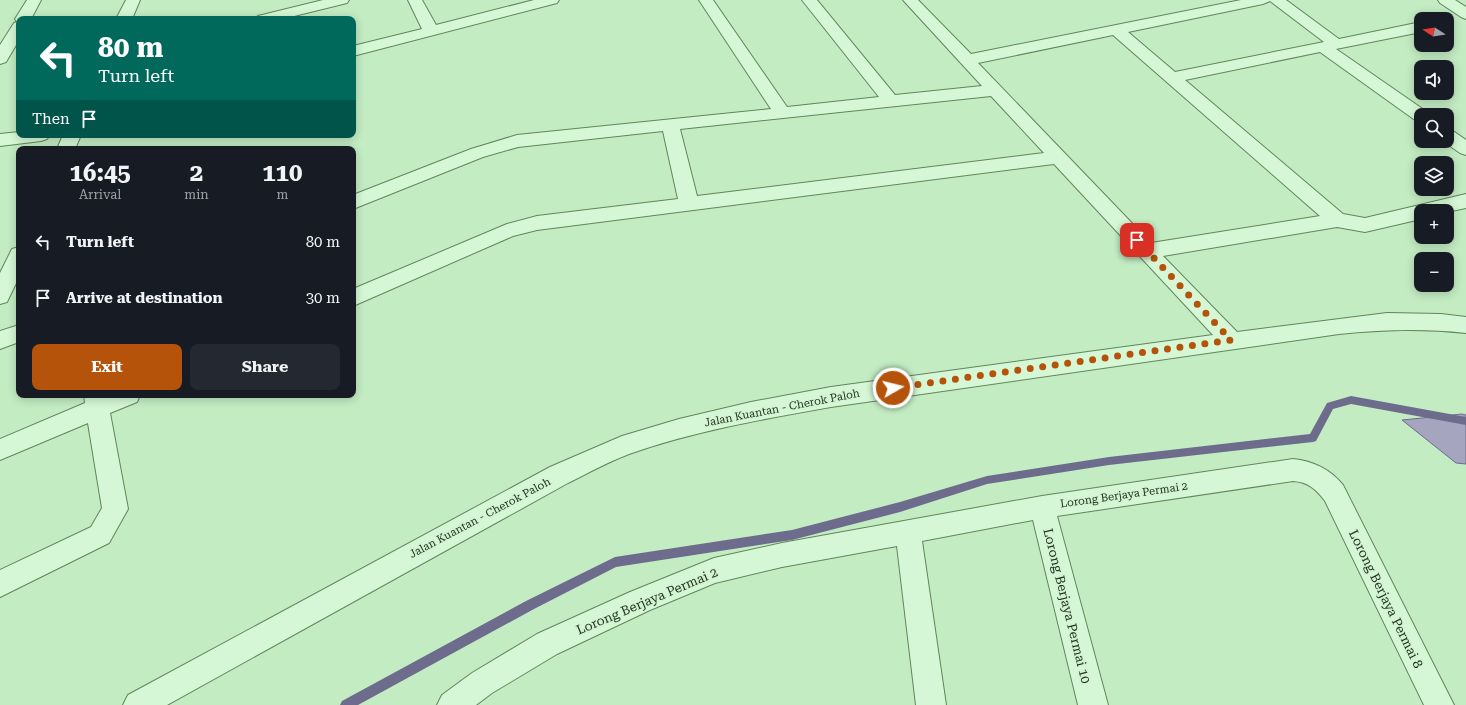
<!DOCTYPE html>
<meta charset="utf-8">
<style>
:root{--surface:#171b24;--page:#242831;--text:#f1f3f6;--muted:#9ea1a6;--accent:#b45309}
body{margin:0;font-family:"Roboto Serif",serif;background:var(--page);color:var(--text);height:100vh;display:flex;flex-direction:column;font-size:15px;white-space:nowrap}
*{box-sizing:border-box;margin:0}
p{font-size:13px;color:var(--muted)}
.icon{flex:none;width:22px;height:22px;fill:none;stroke:currentColor;stroke-width:2;stroke-linecap:round;stroke-linejoin:round}
.map{position:relative;flex:1;overflow:hidden}
.details{position:absolute;left:16px;top:146px;width:340px;height:252px;display:flex;flex-direction:column;background:var(--surface);border-radius:8px;box-shadow:0 2px 10px #0003}
.details>*{flex:none}
.top-card{position:absolute;left:16px;top:16px;width:340px;height:122px;border-radius:8px;box-shadow:0 2px 10px #0003;background:#00695c;color:#fff;overflow:hidden}
.needle{width:26px;rotate:282deg}
.controls{position:absolute;left:1414px;top:12px;display:grid;gap:8px}
.controls a{display:grid;place-items:center;width:40px;height:40px;border-radius:8px;background:var(--surface);box-shadow:0 2px 10px #0003;font-size:20px}
.pin{position:absolute;display:grid;place-items:center;width:34px;height:34px;color:#fff;margin:-17px;border-radius:8px;box-shadow:0 2px 6px #0006}
.me{position:absolute;width:44px;margin:-22px;rotate:82deg;stroke-linejoin:round;filter:drop-shadow(0 0 3px #0008)}
.turn{display:flex;align-items:center;gap:14px;height:84px;padding:0 16px;font-size:18px}
.turn .icon{width:52px;height:52px;stroke-width:2.5}
.turn b{display:block;font-size:28px;line-height:34px}
.then{display:flex;align-items:center;height:38px;padding:0 16px;background:#0003;gap:8px;font-size:15px}
.eta{display:flex;justify-content:space-evenly;align-items:center;height:68px;text-align:center}
.eta b{font-size:24px;font-weight:700;line-height:28px}
.button{display:flex;gap:8px;margin-top:auto;padding:8px 16px}
.button a{flex:1;height:46px;border-radius:8px;background:var(--accent);color:#fff;font-size:16px;font-weight:700;line-height:46px;text-align:center}
.button a+a{background:var(--page);color:var(--text)}
ul{padding:0;list-style:none}
li{display:flex;align-items:center;gap:12px;height:56px;padding:0 16px}
li div{flex:1}
li b{display:block;font-size:15px}
li em{font-style:normal}
.map>svg:first-child{display:block}
.water{fill:#a5a5bf;stroke:#6e6c8c}
.lines{fill:none;stroke-linecap:round;stroke-linejoin:round}
.stream{fill:#6e6c8c;fill-rule:evenodd}
.minor-casing{stroke:#62855a;stroke-width:2}
.minor{fill:#d5f7d5;fill-rule:evenodd}
.route{stroke:#b45309;stroke-width:7;stroke-dasharray:0 12.6}
.labels{text-anchor:middle;dominant-baseline:central;stroke-width:3;stroke-linejoin:round;paint-order:stroke}
.street-label{font-size:11px;fill:#23351e;stroke:#d2f4d2}
.near-street-label{font-size:13px;fill:#23351e;stroke:#d2f4d2}
</style>
<div class="map">
<svg width="1466" height="705" viewBox="0 0 1466 705">
<rect width="100%" height="100%" fill="#c3ecc3"/>
<path class="water" d="M1462,414L1466,415V464L1456,463L1402,420Z"/>
<g class="lines">
<path class="stream" d="M1351,396L1466,417V425L1351,404L1333,409L1316,441L1313,442L1109,465L987,484L900,512L792,540L616,567L534,609L358,705H340L342,701L526,601L615,557L792,530L900,502L987,476L1109,457L1310,434L1327,403Z"/>
<defs>
<g id="minor">
<path d="M27,0H41L31,19H19V40L6,62L0,64V45L14,23L17,22L15,19Z"/>
<path d="M126,0H140L132,19H116Z"/>
<path d="M323,0H349L347,3L282,19H255L258,16Z"/>
<path d="M408,0H422L436,25L534,0H559L557,3L353,56V46L422,29Z"/>
<path d="M699,0H713L787,107L879,97L802,0H817L895,95L982,86L903,0H918L971,54L1241,0H1286L1339,39L1421,22V32L1336,49L1427,112L1429,115H1421V121L1415,120L1320,52L1185,80L1343,214L1365,218L1466,194V208L1447,212L1421,211V219L1365,232L1337,227L1163,256L1237,332L1387,313L1441,314L1466,317V333C1421,328 1383,330 1339,334L831,407C763,419 694,431 629,454C608,462 588,473 568,483L167,705H123L128,695L550,467L622,436L679,419L751,402L831,387L1213,335L1054,164L537,230L513,236L353,306V289L507,224L537,216L678,199L663,131L518,147L483,157L353,209V195L471,149L517,135L771,109ZM1270,1L1324,42L1175,72L1128,32L1263,4ZM1113,35L1320,216L1151,243L978,63ZM991,96L1044,153L697,196L680,129Z"/>
<path d="M1438,0H1455L1466,7V19L1461,17L1440,3Z"/>
<path d="M1447,129L1453,131L1466,140V155L1460,153L1443,141H1447Z"/>
<path d="M19,132V135H50L47,139L41,141L0,146V134Z"/>
<path d="M63,135H81L75,149H57Z"/>
<path d="M19,247V277L7,302L0,304V273L12,249Z"/>
<path d="M19,325V342L0,349V331Z"/>
<path d="M84,395H140L137,402L110,413L128,509L109,543L0,597V570L91,527L102,508L88,423L0,460V439L85,403Z"/>
<path d="M1293,459C1313,461 1330,469 1343,485L1454,705H1424L1325,501C1316,489 1308,482 1293,481L1057,516L1108,705H1078L1033,520L922,541L946,705H916L897,546L782,567L715,583L650,610L557,654L492,693L476,705H437L442,695L472,673L537,634L630,592L714,558L782,543L1042,496Z"/>
</g>
</defs>
<use href="#minor" class="minor-casing"/>
<use href="#minor" class="minor"/>
</g>
<g class="lines">
<path class="route" d="M893,388L1231,340L1137,240"/>
</g>
<g class="labels">
<g class="street-label">
<text transform="translate(782 408) rotate(-11)">Jalan Kuantan - Cherok Paloh</text>
<text transform="translate(1124 495) rotate(-8)">Lorong Berjaya Permai 2</text>
<text transform="translate(480 518) rotate(-28)">Jalan Kuantan - Cherok Paloh</text>
</g>
<g class="near-street-label">
<text transform="translate(1386 599) rotate(64)">Lorong Berjaya Permai 8</text>
<text transform="translate(647 601) rotate(-23)">Lorong Berjaya Permai 2</text>
<text transform="translate(1067 606) rotate(76)">Lorong Berjaya Permai 10</text>
</g>
</g>
</svg>
<div class="controls">
<a><svg class="needle" viewBox="-14 -14 28 28"><path d="M0-13l5 13h-10z" fill="#e53935"/><path d="M0 13l5-13h-10z" fill="#9ea1a6"/></svg></a>
<a><svg class="icon" aria-label="sound" viewBox="0 0 24 24"><path d="M4 9h4l5-4v14l-5-4H4zM17 9q2 3 0 6"/></svg></a>
<a><svg class="icon" aria-label="search" viewBox="0 0 24 24"><circle cx="10" cy="10" r="6"/><path d="M15 15l6 6"/></svg></a>
<a><svg class="icon" aria-label="layers" viewBox="0 0 24 24"><path d="M12 4l9 5-9 5-9-5zM3 14l9 5 9-5"/></svg></a>
<a>+</a>
<a>−</a>
</div>
<div class="pin" style="left:1137px;top:240px;background:#d93025"><svg class="icon" aria-label="arrive" viewBox="0 0 24 24"><path d="M6 21V4h12l-3 4 3 4H6"/></svg></div>
<svg class="me" style="left:893px;top:388px" viewBox="-20 -20 40 40"><circle r="17" fill="#b45309" stroke="#fff" stroke-width="3"/><path d="M0-11L8 9 0 5-8 9z" fill="#fff"/></svg>
<div class="top-card">
<div class="turn"><svg class="icon" aria-label="left" viewBox="0 0 24 24"><path d="M17 20v-9H6M10 6l-5 5 5 5"/></svg><div><b>80 m</b>Turn left</div></div>
<div class="then">Then<svg class="icon" aria-label="arrive" viewBox="0 0 24 24"><path d="M6 21V4h12l-3 4 3 4H6"/></svg></div>
</div>
<section class="details">
<div class="eta">
<div><b>16:45</b><p>Arrival</p></div>
<div><b>2</b><p>min</p></div>
<div><b>110</b><p>m</p></div>
</div>
<ul>
<li><svg class="icon" aria-label="left" viewBox="0 0 24 24"><path d="M17 20v-9H6M10 6l-5 5 5 5"/></svg><div><b>Turn left</b></div><em>80 m</em></li>
<li><svg class="icon" aria-label="arrive" viewBox="0 0 24 24"><path d="M6 21V4h12l-3 4 3 4H6"/></svg><div><b>Arrive at destination</b></div><em>30 m</em></li>
</ul>
<div class="button"><a>Exit</a><a>Share</a></div>
</section>
</div>
